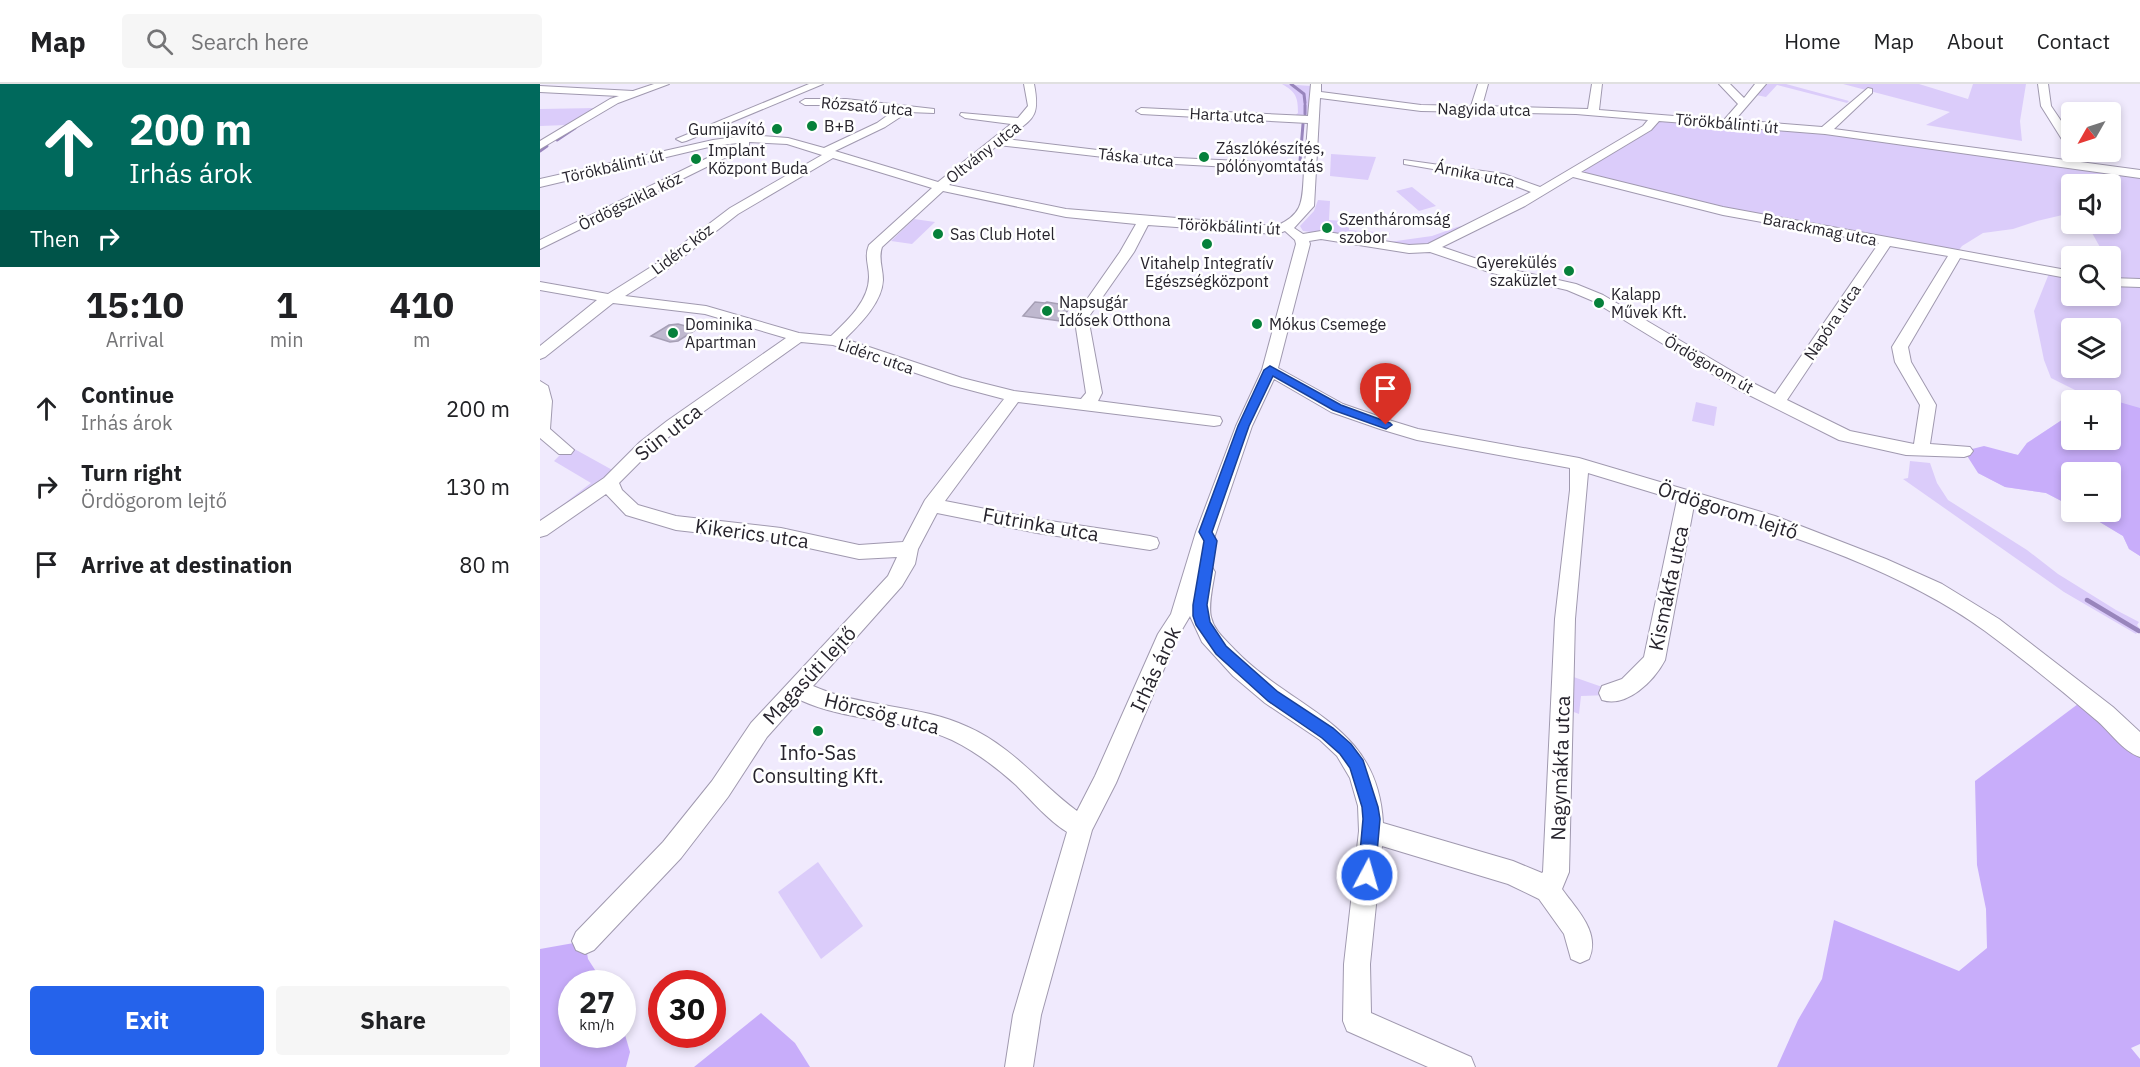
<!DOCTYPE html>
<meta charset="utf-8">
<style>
:root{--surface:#fff;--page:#f6f6f6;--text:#202124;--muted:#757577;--line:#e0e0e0;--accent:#2563eb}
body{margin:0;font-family:"IBM Plex Sans",sans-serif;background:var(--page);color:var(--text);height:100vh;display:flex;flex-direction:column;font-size:22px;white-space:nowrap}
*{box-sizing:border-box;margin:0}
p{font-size:20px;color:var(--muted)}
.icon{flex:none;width:33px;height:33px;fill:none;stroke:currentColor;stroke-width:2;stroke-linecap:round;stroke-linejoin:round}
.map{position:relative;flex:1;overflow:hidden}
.sheet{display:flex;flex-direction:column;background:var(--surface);width:540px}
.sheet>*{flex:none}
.hud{background:#00695c;color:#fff;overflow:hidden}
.needle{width:39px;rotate:231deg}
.fabs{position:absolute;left:1521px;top:18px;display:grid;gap:12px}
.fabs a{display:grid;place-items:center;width:60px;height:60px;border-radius:6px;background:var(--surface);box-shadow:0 3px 9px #0003;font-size:30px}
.speed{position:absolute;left:18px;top:886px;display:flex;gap:12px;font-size:30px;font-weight:700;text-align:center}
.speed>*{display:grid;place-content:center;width:78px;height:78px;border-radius:50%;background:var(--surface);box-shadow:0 3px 9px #0003;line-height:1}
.speed small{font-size:15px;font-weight:400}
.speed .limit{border:9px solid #d22;background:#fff;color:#111}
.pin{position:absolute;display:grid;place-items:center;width:51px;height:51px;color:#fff;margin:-62px -26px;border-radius:50% 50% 50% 0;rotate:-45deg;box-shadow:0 0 6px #0007}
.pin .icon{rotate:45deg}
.me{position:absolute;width:66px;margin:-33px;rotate:6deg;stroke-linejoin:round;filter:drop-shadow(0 0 4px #0008)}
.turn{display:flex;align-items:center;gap:21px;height:126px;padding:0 30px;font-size:27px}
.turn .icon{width:78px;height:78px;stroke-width:2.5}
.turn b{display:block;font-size:42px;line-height:51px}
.then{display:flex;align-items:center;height:57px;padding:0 30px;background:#0003;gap:12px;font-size:22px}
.eta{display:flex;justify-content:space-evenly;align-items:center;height:102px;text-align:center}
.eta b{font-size:36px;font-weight:800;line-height:42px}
.cta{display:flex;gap:12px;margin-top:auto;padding:12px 30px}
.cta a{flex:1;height:69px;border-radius:6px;background:var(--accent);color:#fff;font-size:24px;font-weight:800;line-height:69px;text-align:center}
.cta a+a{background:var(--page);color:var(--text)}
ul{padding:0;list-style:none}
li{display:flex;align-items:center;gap:18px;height:78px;padding:0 30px}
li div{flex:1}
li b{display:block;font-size:22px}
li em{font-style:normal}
header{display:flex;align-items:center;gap:36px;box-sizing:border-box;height:84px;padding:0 30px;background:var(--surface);border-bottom:2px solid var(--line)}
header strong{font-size:28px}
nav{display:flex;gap:33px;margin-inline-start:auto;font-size:21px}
.search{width:420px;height:54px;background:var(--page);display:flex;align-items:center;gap:15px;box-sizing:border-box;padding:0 21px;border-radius:6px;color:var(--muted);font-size:22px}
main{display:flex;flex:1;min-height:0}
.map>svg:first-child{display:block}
.green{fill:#dbccfa;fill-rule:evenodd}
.forest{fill:#c8adfa}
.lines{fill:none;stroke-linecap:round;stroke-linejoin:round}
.stream-far1{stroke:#9885bc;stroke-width:3}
.stream{stroke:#9885bc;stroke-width:4.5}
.building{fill:#bfb8cf;stroke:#a69fb5;stroke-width:1.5}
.minor-casing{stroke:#a099af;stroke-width:2}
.minor{fill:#fff;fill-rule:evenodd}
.route{fill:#2563eb;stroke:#184099;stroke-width:1.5}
.poi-dot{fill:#06813a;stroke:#fff;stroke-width:2}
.labels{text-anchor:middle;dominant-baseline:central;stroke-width:5;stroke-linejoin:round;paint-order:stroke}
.far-street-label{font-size:16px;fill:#27242d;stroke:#fff}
.far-poi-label{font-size:16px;fill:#27242d;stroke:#fff;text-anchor:start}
.street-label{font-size:20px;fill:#27242d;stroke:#fff}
.poi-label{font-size:20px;fill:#27242d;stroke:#fff}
</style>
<header>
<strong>Map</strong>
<div class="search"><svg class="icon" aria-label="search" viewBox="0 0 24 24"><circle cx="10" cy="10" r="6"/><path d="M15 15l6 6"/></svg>Search here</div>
<nav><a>Home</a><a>Map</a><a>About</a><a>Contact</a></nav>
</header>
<main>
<section class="sheet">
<div class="hud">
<div class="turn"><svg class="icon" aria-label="ahead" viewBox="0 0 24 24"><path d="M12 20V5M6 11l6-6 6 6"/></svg><div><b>200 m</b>Irhás árok</div></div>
<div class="then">Then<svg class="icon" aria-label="right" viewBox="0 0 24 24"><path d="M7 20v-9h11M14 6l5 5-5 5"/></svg></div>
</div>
<div class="eta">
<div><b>15:10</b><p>Arrival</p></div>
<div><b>1</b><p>min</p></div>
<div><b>410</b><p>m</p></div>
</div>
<ul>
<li><svg class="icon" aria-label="ahead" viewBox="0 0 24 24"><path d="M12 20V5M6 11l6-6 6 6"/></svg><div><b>Continue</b><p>Irhás árok</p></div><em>200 m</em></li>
<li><svg class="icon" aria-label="right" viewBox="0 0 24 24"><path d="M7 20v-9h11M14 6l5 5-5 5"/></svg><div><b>Turn right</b><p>Ördögorom lejtő</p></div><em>130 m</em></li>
<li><svg class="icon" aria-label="arrive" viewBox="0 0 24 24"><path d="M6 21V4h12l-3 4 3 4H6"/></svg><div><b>Arrive at destination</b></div><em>80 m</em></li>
</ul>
<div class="cta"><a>Exit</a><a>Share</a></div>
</section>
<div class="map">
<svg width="1600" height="983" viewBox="0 0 1600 983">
<rect width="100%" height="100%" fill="#f0eafd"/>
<g class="green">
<path d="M742,0L771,2L767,31L753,33L758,29C758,13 756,8 742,0Z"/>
<path d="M1226,0H1246L1309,17L1307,19L1237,1L1226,13L1216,11Z"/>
<path d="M1303,0H1379L1428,15L1433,0H1486L1480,37L1482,57L1386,41L1410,28Z"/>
<path d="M56,24L26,41L0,42V25Z"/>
<path d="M1116,33L1285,47L1600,90V472L1589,465L1583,452L1543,428H1570V388H1532L1531,422L1506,409L1465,403L1438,389L1440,363L1478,371L1487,359L1531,330L1532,356H1570V316H1555L1511,294L1504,276L1494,227L1510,187L1531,189L1532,212H1570L1571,196L1578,197L1571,182L1570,172H1565L1547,140H1570V100H1532L1531,129L1497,137L1473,145L1443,149L1422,162L1416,170L1234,137L1031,89L1074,63ZM1532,244H1570V284H1532Z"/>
<path d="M791,70L836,73L828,96L790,92Z"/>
<path d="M872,103L896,122L879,127L856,107Z"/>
<path d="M778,116L790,117L789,136L803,137L809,142V146L850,149L849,152L825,155L763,147L760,142L774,127Z"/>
<path d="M374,135L395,138L372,160L351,157Z"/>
<path d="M927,141C894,161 887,165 849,158L892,152L917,143Z"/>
<path d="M1156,318L1177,323L1174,342L1152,337Z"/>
<path d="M29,362L76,388L25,428L17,425L51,399L14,377Z"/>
<path d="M1370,377L1390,379L1397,399L1408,416L1487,466L1518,490L1576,526L1599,538L1597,541L1600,545L1596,550L1524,508L1363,395L1368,394Z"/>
<path d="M1025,590L1068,605L1070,611L1041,612L1039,630L1026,625Z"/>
<path d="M278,778L323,842L281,875L238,808Z"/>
</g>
<g class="forest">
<path d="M1567,316H1572L1600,324V472L1589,465L1583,452L1543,428H1570V388H1532L1531,422L1506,409L1465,403L1438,389L1424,367L1444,362L1478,371L1487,359L1531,330L1532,356H1570V316Z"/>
<path d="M1542,617L1600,663V960L1591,964L1600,975V983H1237L1258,936L1282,895L1294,836L1419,887L1447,864L1446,825L1437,781L1435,697Z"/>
<path d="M45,857L48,875L64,900H32V951H82L83,944L90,968L86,983H0V865Z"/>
<path d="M221,929L255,959L270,983H154Z"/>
</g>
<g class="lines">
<g class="stream-far1">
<path d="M751,0L764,10L765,19"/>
<path d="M765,21V30"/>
<path d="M17,56L35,44"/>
<path d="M0,67L7,62"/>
<path d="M760,77L763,40"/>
</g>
<path class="stream" d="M1547,516L1599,547"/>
</g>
<g class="building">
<path d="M495,218L505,219L507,218L531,222L520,237L483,232Z"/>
<path d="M138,240L157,245L138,257L130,258L111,252L129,241Z"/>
</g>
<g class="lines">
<defs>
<g id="minor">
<path d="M114,0H129L78,19L0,65V57L70,15L79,12L0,8V2L93,7Z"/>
<path d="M269,0H283L146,57L142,58L136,55Z"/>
<path d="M484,0H494C501,36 491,35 466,55L616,73L765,80L768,39L601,30L596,27L601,24L768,32L771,0H781V8L881,21L931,22L938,0H948L942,22L1048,25L1052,0H1062L1059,26L1184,36L1198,20L1179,0H1190L1204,14L1215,0H1226L1195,36L1282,43L1328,4L1332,5V9L1294,45L1600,86V94L1285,50L1119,37L1111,46L1041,88L1183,123L1532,187V195L1420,174L1368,263L1371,278L1396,321L1390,360L1430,363L1433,367L1430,371L1424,373L1366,371L1299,356L1195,304L1053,217L1027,206L952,189L890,168L869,169L781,155L769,157L770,160L738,284L803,320L852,337L878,345L1039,374L1235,432L1346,475L1402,500L1459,535L1573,623L1600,648V673C1582,667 1570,647 1555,635C1520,605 1483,575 1445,547C1363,487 1251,451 1154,421L1125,576C1114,597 1087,624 1062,616L1059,609L1062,602L1082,595L1104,573L1137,416L1048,389L1035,535L1029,788L1022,805C1036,825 1061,848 1049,875L1040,879L1031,875L1024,850L999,815L968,800L842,762L830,880L831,929L931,973L935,983H888L807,947L803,937L804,880L819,747L818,722L810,694L797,672L780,656L725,619L693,592L662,558L650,532L637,554L576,699L552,746L501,931L493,983H465L473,931L527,748C508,736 493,718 476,701C457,684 435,667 412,656C364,634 308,638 260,616L227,653L188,713L141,774L54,866L45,870L36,866L32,857L36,848L123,758L172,697L211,639L348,492L357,473L319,475L241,458L136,446L86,431L66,410L7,451L0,453V437L64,394L100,358L127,337L246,254L165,230L73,219L5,273L0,275V262L57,216L0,206V198L68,210L119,178L190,124L282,71L247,60L209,58V62L0,165V156L198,59L173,62L0,103V95L173,56L211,51L248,54L284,64L337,39L355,26L306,21H265L260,18L265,15H306L394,25V29L368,28L345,43L295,67L398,98L471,40L425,34L420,31L421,29L478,34L488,22ZM780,14L881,27L1036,30L1108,36L1103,42L1000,103L964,90L864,76V80L962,97L991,108L888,160L869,161L781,147L763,150L754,144L774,122ZM458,61L616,79L764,87C762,115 765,130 736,142L526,125L409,101ZM293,74L392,104L329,161C324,173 329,181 329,193C329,217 307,237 291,252L259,249L166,222L85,212L129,184L198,130ZM1033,93L1183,131L1339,159L1235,310L1207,296L1063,211L1036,200L961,183L902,163L985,122ZM403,107L526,133L596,140L580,168L536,231V244L546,309L541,315L474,307L422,294L305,255C320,240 342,219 343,196C343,184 338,175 342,163ZM608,141L737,150L745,147L755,156L756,160L722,286L696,342L656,448L631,530L618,550L555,692L537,727C499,699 473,663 428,643C379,620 322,624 273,602L362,502L375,480L378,465L397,429L497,449L610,466L617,464L619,459L617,454L610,452L497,435L405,417L478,318L674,342L680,341L682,337L680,333L674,332L558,317L562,309L550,244V231L594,168ZM1350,162L1408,172L1352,263L1355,278L1380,321L1374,360L1310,347L1247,316ZM261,258L293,261L411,301L464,315L385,416L363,458L319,461L241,444L136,432L98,421L82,406L79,399L112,366L139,345ZM734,295L791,328L840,345L877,356L1030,384V406L1015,535L1003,788L1002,789L973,777L843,739C838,639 754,627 695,566C686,556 674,547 671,533C668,521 673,501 675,488L672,483L665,481L712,342Z"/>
<path d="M1498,0H1508L1511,22L1532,53V66L1528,65L1501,22Z"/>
<path d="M1570,194L1600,195V203L1570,202Z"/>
<path d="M0,297L8,302L12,317L10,345L34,366L31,370H19L0,354Z"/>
</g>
</defs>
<use href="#minor" class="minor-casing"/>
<use href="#minor" class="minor"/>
</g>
<path class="route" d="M730,282L801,321L850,339L852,341L846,345L793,326L733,292L709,342L672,448L677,457L667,521L670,538L686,562L738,608L793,644L811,660L823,676L838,723L840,735L835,791L833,797L827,800L820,797L818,791L823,735L822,723L810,684L800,670L782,654L728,617L676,570L656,541L653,532V521L664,457L659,448L698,342L724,286Z"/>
<g class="poi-dot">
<circle cx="272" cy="42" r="6"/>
<circle cx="237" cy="45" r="6"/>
<circle cx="664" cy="73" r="6"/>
<circle cx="156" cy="75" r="6"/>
<circle cx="787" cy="144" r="6"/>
<circle cx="398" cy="150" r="6"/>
<circle cx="667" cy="160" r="6"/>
<circle cx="1029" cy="187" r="6"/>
<circle cx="1059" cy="219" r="6"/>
<circle cx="507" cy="227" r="6"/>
<circle cx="717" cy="240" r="6"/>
<circle cx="133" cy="249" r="6"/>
<circle cx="278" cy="647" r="6"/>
</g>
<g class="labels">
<g class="far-street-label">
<text transform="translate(327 22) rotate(5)">Rózsatő utca</text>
<text transform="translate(944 25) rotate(1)">Nagyida utca</text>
<text transform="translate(687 31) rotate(3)">Harta utca</text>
<text transform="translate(1187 39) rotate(5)">Törökbálinti út</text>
<text transform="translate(443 68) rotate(-38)">Oltvány utca</text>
<text transform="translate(596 73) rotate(6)">Táska utca</text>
<text transform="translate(73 82) rotate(-13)">Törökbálinti út</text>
<text transform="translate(935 90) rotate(11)">Árnika utca</text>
<text transform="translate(90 117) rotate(-26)">Ördögszikla köz</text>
<text transform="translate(689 142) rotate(3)">Törökbálinti út</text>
<text transform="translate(1280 145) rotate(11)">Barackmag utca</text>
<text transform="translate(142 165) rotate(-37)">Lidérc köz</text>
<text transform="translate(1292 238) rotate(-56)">Napóra utca</text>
<text transform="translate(336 272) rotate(19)">Lidérc utca</text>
<text transform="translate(1169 280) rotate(30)">Ördögorom út</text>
</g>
<g class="far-poi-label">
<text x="284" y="42">B+B</text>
<text x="225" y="45" text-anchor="end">Gumijavító</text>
<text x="676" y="64">Zászlókészítés,<tspan x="676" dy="18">pólónyomtatás</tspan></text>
<text x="168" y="66">Implant<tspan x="168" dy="18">Központ Buda</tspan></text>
<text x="799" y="135">Szentháromság<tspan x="799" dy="18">szobor</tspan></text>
<text x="410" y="150">Sas Club Hotel</text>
<text x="1017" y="178" text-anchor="end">Gyerekülés<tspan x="1017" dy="18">szaküzlet</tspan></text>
<text x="667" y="179" text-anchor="middle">Vitahelp Integratív<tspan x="667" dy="18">Egészségközpont</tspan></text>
<text x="1071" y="210">Kalapp<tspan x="1071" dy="18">Művek Kft.</tspan></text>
<text x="519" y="218">Napsugár<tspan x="519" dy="18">Idősek Otthona</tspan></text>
<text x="145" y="240">Dominika<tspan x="145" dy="18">Apartman</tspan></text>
<text x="729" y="240">Mókus Csemege</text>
</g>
<g class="street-label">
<text transform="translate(128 348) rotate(-38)">Sün utca</text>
<text transform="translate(1188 426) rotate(18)">Ördögorom lejtő</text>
<text transform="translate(501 440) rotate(10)">Futrinka utca</text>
<text transform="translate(212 449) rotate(8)">Kikerics utca</text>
<text transform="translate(1128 504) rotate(-78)">Kismákfa utca</text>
<text transform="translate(615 585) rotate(-65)">Irhás árok</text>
<text transform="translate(269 591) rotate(-47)">Magasúti lejtő</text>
<text transform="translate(342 629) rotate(14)">Hörcsög utca</text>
<text transform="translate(1020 684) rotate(-88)">Nagymákfa utca</text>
</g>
<g class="poi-label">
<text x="278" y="668">Info-Sas<tspan x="278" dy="23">Consulting Kft.</tspan></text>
</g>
</g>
</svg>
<div class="fabs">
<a><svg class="needle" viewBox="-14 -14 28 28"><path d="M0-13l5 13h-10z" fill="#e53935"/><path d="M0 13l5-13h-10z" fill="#757577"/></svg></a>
<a><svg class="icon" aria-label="sound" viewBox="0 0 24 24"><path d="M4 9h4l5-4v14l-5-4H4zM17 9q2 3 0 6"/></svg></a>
<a><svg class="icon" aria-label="search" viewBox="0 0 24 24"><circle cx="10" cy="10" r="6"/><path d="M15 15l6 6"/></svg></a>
<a><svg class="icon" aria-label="layers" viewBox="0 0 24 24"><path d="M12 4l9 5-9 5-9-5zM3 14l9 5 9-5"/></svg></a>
<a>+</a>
<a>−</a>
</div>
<div class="speed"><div>27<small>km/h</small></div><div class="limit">30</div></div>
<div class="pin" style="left:846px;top:341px;background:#d93025"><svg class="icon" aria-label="arrive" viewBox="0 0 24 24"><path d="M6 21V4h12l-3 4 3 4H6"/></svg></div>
<svg class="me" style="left:827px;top:791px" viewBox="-20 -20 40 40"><circle r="17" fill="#2563eb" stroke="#fff" stroke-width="3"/><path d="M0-11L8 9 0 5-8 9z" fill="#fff"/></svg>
</div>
</main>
